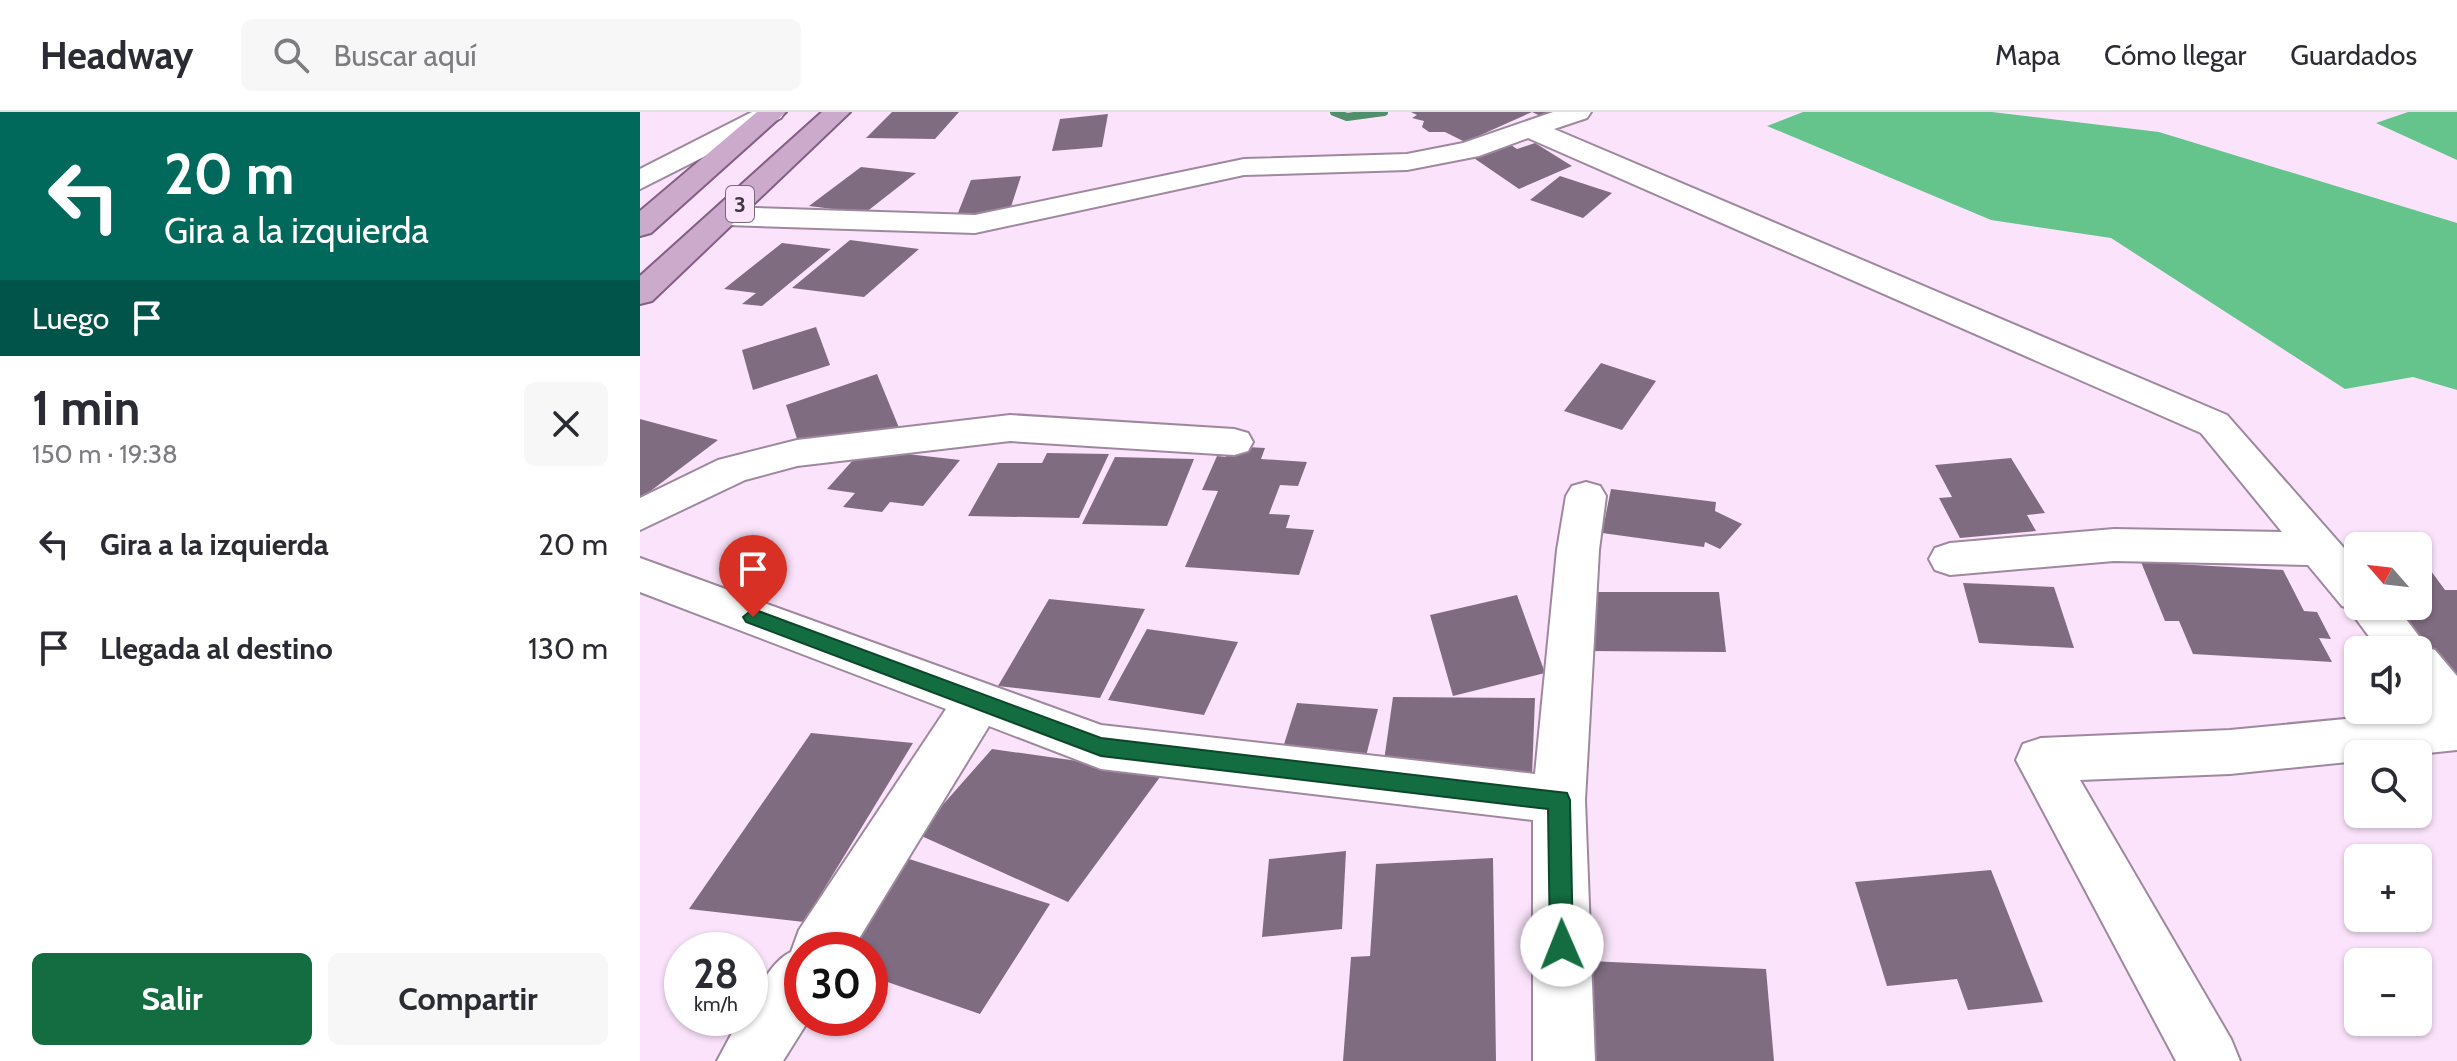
<!DOCTYPE html>
<html lang="es">
<meta charset="utf-8">
<style>
:root{--surface:#fff;--page:#f7f7f7;--text:#2b2b33;--muted:#7c7c81;--line:#e1e1e2;--accent:#136d40}
body{margin:0;font-family:Cabin,sans-serif;background:var(--page);color:var(--text);height:100vh;display:flex;flex-direction:column;font-size:30px;white-space:nowrap}
*{box-sizing:border-box;margin:0}
p{font-size:26px;color:var(--muted)}
.icon{flex:none;width:44px;height:44px;fill:none;stroke:currentColor;stroke-width:2;stroke-linecap:round;stroke-linejoin:round}
.map{position:relative;flex:1;overflow:hidden}
.details{display:flex;flex-direction:column;background:var(--surface);width:640px}
.details>*{flex:none}
.guide{background:#00695c;color:#fff;overflow:hidden}
.needle{width:52px;rotate:298deg}
.fabs{position:absolute;left:1704px;top:420px;display:grid;gap:16px}
.fabs a{display:grid;place-items:center;width:88px;height:88px;border-radius:12px;background:var(--surface);box-shadow:0 2px 6px #0004;font-size:40px}
.speed{position:absolute;left:24px;top:820px;display:flex;gap:16px;font-size:40px;font-weight:700;text-align:center}
.speed>*{display:grid;place-content:center;width:104px;height:104px;border-radius:50%;background:var(--surface);box-shadow:0 2px 6px #0004;line-height:1}
.speed small{font-size:20px;font-weight:400}
.speed .limit{border:12px solid #d22;background:#fff;color:#111}
.pin{position:absolute;display:grid;place-items:center;width:68px;height:68px;color:#fff;margin:-82px -34px;border-radius:50% 50% 50% 0;rotate:-45deg;box-shadow:0 0 8px #0007}
.pin .icon{rotate:45deg}
.me{position:absolute;width:88px;margin:-44px;rotate:359deg;stroke-linejoin:round;filter:drop-shadow(0 0 6px #0008)}
.turn{display:flex;align-items:center;gap:28px;height:168px;padding:0 32px;font-size:36px}
.turn .icon{width:104px;height:104px;stroke-width:2.5}
.turn b{display:block;font-size:56px;line-height:68px}
.then{display:flex;align-items:center;height:76px;padding:0 32px;background:#0003;gap:16px;font-size:30px}
.round{display:grid;place-items:center;flex:none;width:84px;height:84px;border-radius:12px;background:var(--page)}
.headline{display:flex;align-items:center;justify-content:space-between;height:136px;padding:0 32px}
h1{font-size:48px;font-weight:700;line-height:60px}
.action{display:flex;gap:16px;margin-top:auto;padding:16px 32px}
.action a{flex:1;height:92px;border-radius:12px;background:var(--accent);color:#fff;font-size:32px;font-weight:700;line-height:92px;text-align:center}
.action a+a{background:var(--page);color:var(--text)}
ul{padding:0;list-style:none}
li{display:flex;align-items:center;gap:24px;height:104px;padding:0 32px}
li div{flex:1}
li b{display:block;font-size:30px}
li em{font-style:normal}
header{display:flex;align-items:center;gap:48px;box-sizing:border-box;height:112px;padding:0 40px;background:var(--surface);border-bottom:2px solid var(--line)}
header strong{font-size:38px}
nav{display:flex;gap:44px;margin-inline-start:auto;font-size:28px}
.search{width:560px;height:72px;background:var(--page);display:flex;align-items:center;gap:20px;box-sizing:border-box;padding:0 28px;border-radius:12px;color:var(--muted);font-size:30px}
main{display:flex;flex:1;min-height:0}
.map>svg:first-child{display:block}
.forest{fill:#65c48b}
.lines{fill:none;stroke-linecap:round;stroke-linejoin:round}
.stream{stroke:#4f8f6b;stroke-width:8}
.building{fill:#806c81}
.minor-casing{stroke:#9e889e;stroke-width:4}
.major-casing{stroke:#845d85;stroke-width:4}
.minor{fill:#fff;fill-rule:evenodd}
.major{fill:#cbaacc;fill-rule:evenodd}
.route{fill:#136d40;stroke:#0c472a;stroke-width:2}
.labels{text-anchor:middle;dominant-baseline:central;stroke-width:8;stroke-linejoin:round;paint-order:stroke}
.shield{fill:#fbe4fb;stroke:#786b78;stroke-width:2}
.shield-label{font-size:22px;font-weight:bold;fill:#403740}
</style>
<header>
<strong>Headway</strong>
<div class="search"><svg class="icon" aria-label="search" viewBox="0 0 24 24"><circle cx="10" cy="10" r="6"/><path d="M15 15l6 6"/></svg>Buscar aquí</div>
<nav><a>Mapa</a><a>Cómo llegar</a><a>Guardados</a></nav>
</header>
<main>
<section class="details">
<div class="guide">
<div class="turn"><svg class="icon" aria-label="left" viewBox="0 0 24 24"><path d="M17 20v-9H6M10 6l-5 5 5 5"/></svg><div><b>20 m</b>Gira a la izquierda</div></div>
<div class="then">Luego<svg class="icon" aria-label="arrive" viewBox="0 0 24 24"><path d="M6 21V4h12l-3 4 3 4H6"/></svg></div>
</div>
<div class="headline"><div><h1>1 min</h1><p>150 m · 19:38</p></div><a class="round"><svg class="icon" aria-label="close" viewBox="0 0 24 24"><path d="M6 6l12 12M18 6L6 18"/></svg></a></div>
<ul>
<li><svg class="icon" aria-label="left" viewBox="0 0 24 24"><path d="M17 20v-9H6M10 6l-5 5 5 5"/></svg><div><b>Gira a la izquierda</b></div><em>20 m</em></li>
<li><svg class="icon" aria-label="arrive" viewBox="0 0 24 24"><path d="M6 21V4h12l-3 4 3 4H6"/></svg><div><b>Llegada al destino</b></div><em>130 m</em></li>
</ul>
<div class="action"><a>Salir</a><a>Compartir</a></div>
</section>
<div class="map">
<svg width="1817" height="949" viewBox="0 0 1817 949">
<rect width="100%" height="100%" fill="#fbe4fb"/>
<g class="forest">
<path d="M1163,0H1352L1519,20L1817,111V278L1773,265L1705,277L1471,126L1351,108L1127,14Z"/>
<path d="M1768,0H1817V48L1736,11Z"/>
</g>
<g class="lines">
<path class="stream" d="M694,0L707,5L744,0"/>
</g>
<g class="building">
<path d="M252,0H319L295,27L226,26Z"/>
<path d="M771,0H923L907,7L892,0L825,30L805,20H789L782,15L784,9L772,6L777,3Z"/>
<path d="M468,2L462,35L412,39L420,7Z"/>
<path d="M865,29L877,37L895,31L932,54L879,77L828,42Z"/>
<path d="M221,55L276,61L225,101L169,94Z"/>
<path d="M381,64L369,101L316,106L331,68Z"/>
<path d="M920,64L972,81L943,106L890,88Z"/>
<path d="M210,128L279,137L224,185L152,176Z"/>
<path d="M142,131L191,137L122,194L102,192L116,181L84,177Z"/>
<path d="M176,215L190,253L113,278L102,238Z"/>
<path d="M961,251L1016,269L982,318L924,299Z"/>
<path d="M237,262L262,323L159,333L146,293Z"/>
<path d="M0,307L78,328L0,387Z"/>
<path d="M590,334L625,336L621,347L667,350L658,374L640,373L629,402L650,403L646,416L674,418L659,463L545,455L578,379L562,378L577,344L586,345Z"/>
<path d="M223,337L320,348L283,394L250,390L242,400L203,395L215,381L187,377Z"/>
<path d="M407,341L469,342L439,406L328,404L358,351H402Z"/>
<path d="M475,345L554,347L527,414L442,412Z"/>
<path d="M1371,346L1405,401L1387,403L1396,419L1320,426L1299,386L1312,385L1295,353Z"/>
<path d="M971,377L1076,390L1075,399L1102,412L1080,437L1065,430L1064,435L962,421Z"/>
<path d="M1501,450L1643,458L1664,499L1677,500L1691,527L1679,526L1692,550L1553,542L1539,509H1525Z"/>
<path d="M1778,459H1791L1805,478H1817V580L1749,494H1778Z"/>
<path d="M1323,471L1414,475L1434,536L1339,531Z"/>
<path d="M947,480H1079L1086,540L948,539Z"/>
<path d="M877,483L905,561L813,584L790,503Z"/>
<path d="M409,487L505,497L460,586L358,574Z"/>
<path d="M507,517L598,530L564,603L468,588Z"/>
<path d="M753,585L895,586L892,665L742,663Z"/>
<path d="M657,591L738,597L724,652L640,645Z"/>
<path d="M171,621L273,631L164,810L49,797Z"/>
<path d="M352,637L523,661L428,790L277,722Z"/>
<path d="M706,739L702,817L622,825L629,747Z"/>
<path d="M266,746L410,792L340,902L230,864V838H196Z"/>
<path d="M853,746L856,949H703L711,845L730,844L736,752Z"/>
<path d="M1351,758L1403,890L1328,898L1317,867L1247,874L1215,770Z"/>
<path d="M949,849L1126,857L1134,949H946Z"/>
</g>
<g class="lines">
<defs>
<g id="minor">
<path d="M112,0H145L141,6L0,77V57Z"/>
<path d="M913,0H951L947,6L914,17L1587,303L1718,452V494H1756L1788,536L1795,538L1817,564V638L1778,642H1718V649L1590,662L1440,668L1591,927L1600,949H1536L1376,648L1383,632L1401,626L1590,618L1788,599L1778,586V538H1739L1708,496L1702,494L1668,453L1474,449L1310,463L1295,458L1289,447L1295,436L1310,431L1474,417L1642,420L1561,321L888,26L839,44L767,58L604,63L335,121L87,113L76,110L72,104L76,98L87,95L335,103L604,47L767,42L823,31Z"/>
<path d="M370,303L594,317L608,321L613,330L608,339L594,343L370,329L157,354L105,368L0,418V386L78,348L157,328Z"/>
<path d="M946,370L960,374L966,384L959,438L945,688L955,949H893V708L461,657L349,614L212,838H162V906H170L143,949H77L100,906H110C110,886 132,848 151,840L159,818L306,597L0,480V446L461,613L895,662L917,438L926,384L932,374Z"/>
</g>
<g id="major">
<path d="M117,0H146L11,121L0,124V99Z"/>
<path d="M182,0H210L12,189L0,192V164Z"/>
</g>
</defs>
<use href="#minor" class="minor-casing"/>
<use href="#major" class="major-casing"/>
<use href="#minor" class="minor"/>
<use href="#major" class="major"/>
</g>
<path class="route" d="M113,497L461,626L927,681L930,688L933,833L930,842L922,845L913,842L910,833L908,697L461,644L106,510L103,505Z"/>
<g class="labels">
<rect class="shield" x="86" y="74" width="28" height="36" rx="6"/>
<g class="shield-label">
<text x="100" y="92">3</text>
</g>
</g>
</svg>
<div class="fabs">
<a><svg class="needle" viewBox="-14 -14 28 28"><path d="M0-13l5 13h-10z" fill="#e53935"/><path d="M0 13l5-13h-10z" fill="#7c7c81"/></svg></a>
<a><svg class="icon" aria-label="sound" viewBox="0 0 24 24"><path d="M4 9h4l5-4v14l-5-4H4zM17 9q2 3 0 6"/></svg></a>
<a><svg class="icon" aria-label="search" viewBox="0 0 24 24"><circle cx="10" cy="10" r="6"/><path d="M15 15l6 6"/></svg></a>
<a>+</a>
<a>−</a>
</div>
<div class="speed"><div>28<small>km/h</small></div><div class="limit">30</div></div>
<div class="pin" style="left:113px;top:505px;background:#d93025"><svg class="icon" aria-label="arrive" viewBox="0 0 24 24"><path d="M6 21V4h12l-3 4 3 4H6"/></svg></div>
<svg class="me" style="left:922px;top:833px" viewBox="-20 -20 40 40"><circle r="19" fill="#fff"/><path d="M0-13L10 11 0 6-10 11z" fill="#136d40"/></svg>
</div>
</main>
